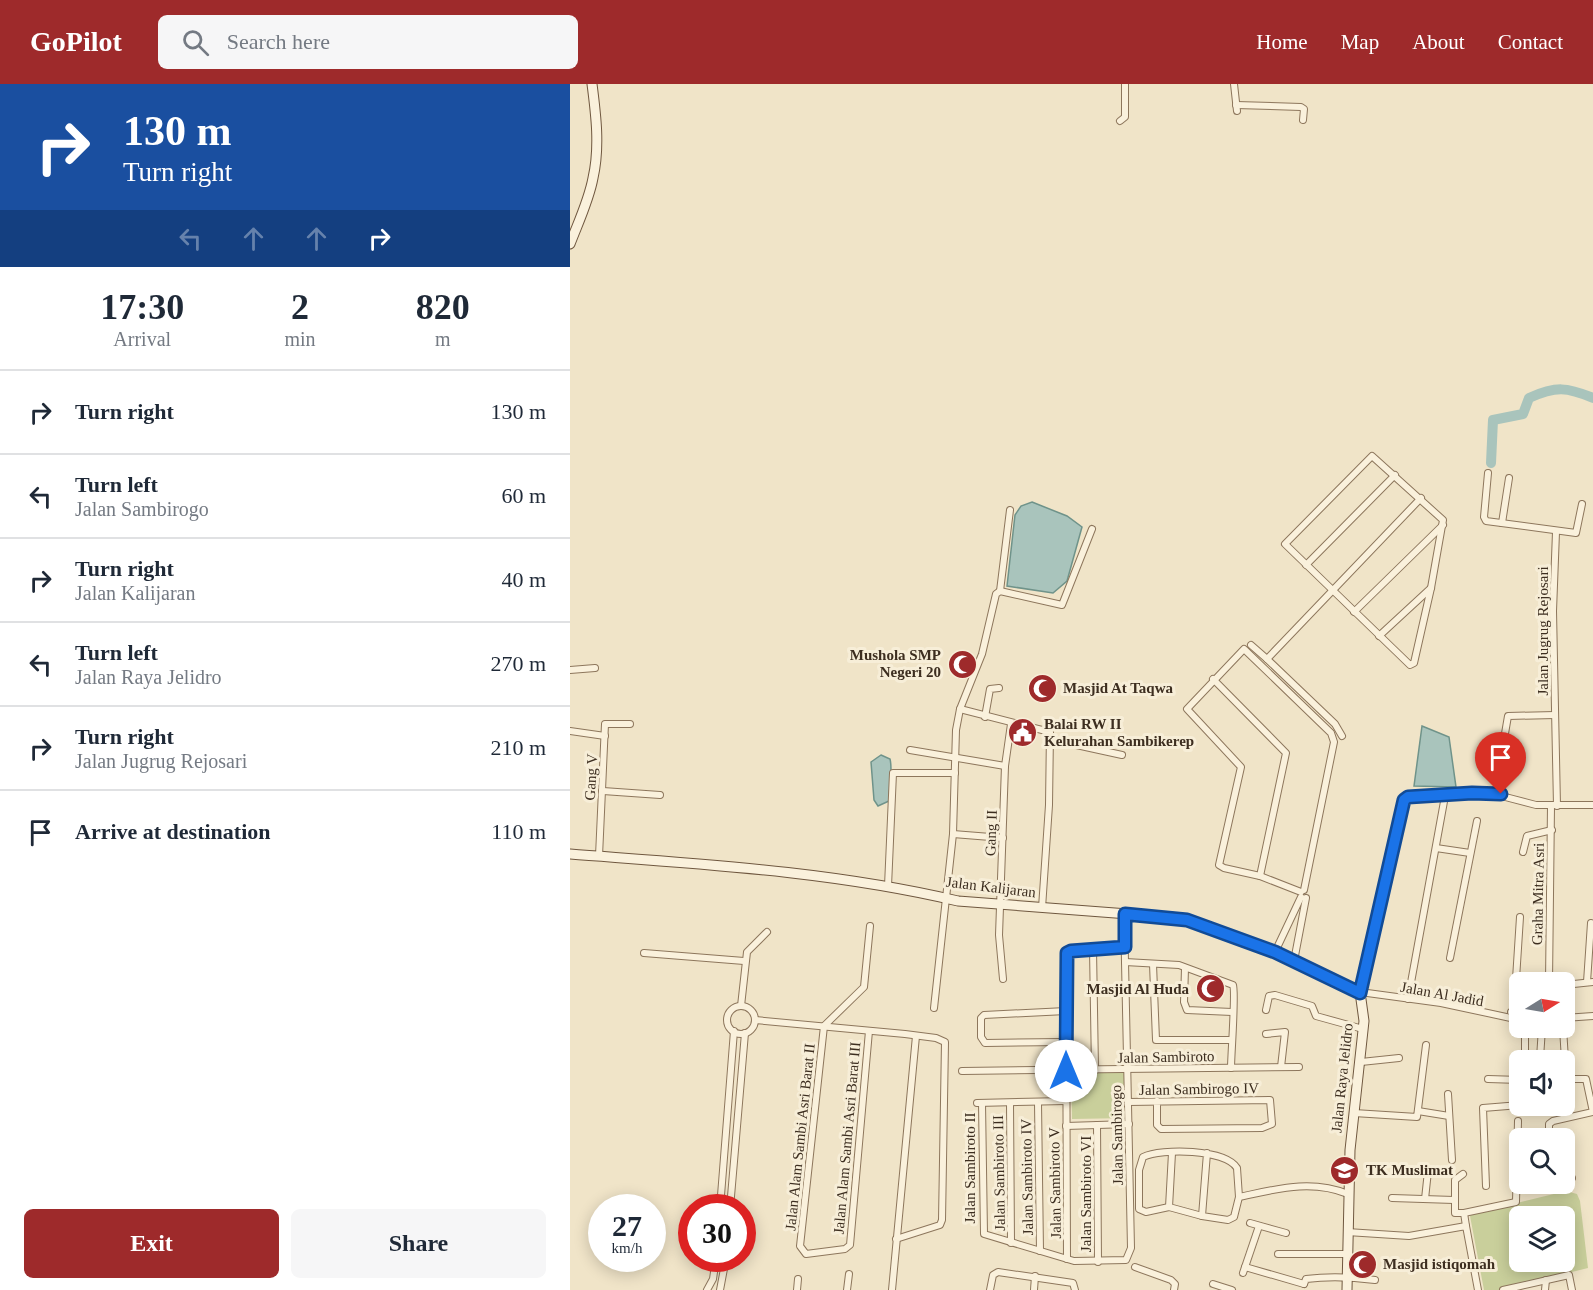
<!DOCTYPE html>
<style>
:root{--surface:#fff;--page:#f6f6f7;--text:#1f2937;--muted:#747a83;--line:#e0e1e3;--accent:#9e2a2b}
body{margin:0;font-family:"Times New Roman",serif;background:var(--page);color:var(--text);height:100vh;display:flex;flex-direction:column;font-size:22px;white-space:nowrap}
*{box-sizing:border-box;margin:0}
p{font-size:20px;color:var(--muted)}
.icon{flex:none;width:33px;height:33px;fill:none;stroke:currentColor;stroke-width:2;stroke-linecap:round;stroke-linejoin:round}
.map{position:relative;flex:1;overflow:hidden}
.sheet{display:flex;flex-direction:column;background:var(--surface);width:570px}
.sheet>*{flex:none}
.banner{background:#1a4fa0;color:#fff;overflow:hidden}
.needle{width:39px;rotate:79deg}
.controls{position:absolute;left:939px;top:888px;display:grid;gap:12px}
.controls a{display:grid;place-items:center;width:66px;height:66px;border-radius:9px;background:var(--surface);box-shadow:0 3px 15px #0003;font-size:30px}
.speed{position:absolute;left:18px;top:1110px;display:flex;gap:12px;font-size:30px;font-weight:700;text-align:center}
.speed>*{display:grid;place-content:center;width:78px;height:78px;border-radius:50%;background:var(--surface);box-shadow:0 3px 15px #0003;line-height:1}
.speed small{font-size:15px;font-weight:400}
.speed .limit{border:9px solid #d22;background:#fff;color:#111}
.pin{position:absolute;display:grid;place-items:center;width:51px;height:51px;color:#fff;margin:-62px -26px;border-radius:50% 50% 50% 0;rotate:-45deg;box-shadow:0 0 6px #0007}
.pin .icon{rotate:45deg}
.me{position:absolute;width:66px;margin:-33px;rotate:0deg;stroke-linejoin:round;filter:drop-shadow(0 0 4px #0008)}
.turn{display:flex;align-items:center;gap:21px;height:126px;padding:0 24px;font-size:27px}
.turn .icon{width:78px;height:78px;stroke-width:2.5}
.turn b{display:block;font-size:42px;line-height:51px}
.lanes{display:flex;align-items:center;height:57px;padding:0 24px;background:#0003;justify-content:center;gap:30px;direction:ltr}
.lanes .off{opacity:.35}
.eta{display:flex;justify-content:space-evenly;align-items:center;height:102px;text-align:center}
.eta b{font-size:36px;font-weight:700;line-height:42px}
.cta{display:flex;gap:12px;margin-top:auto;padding:12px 24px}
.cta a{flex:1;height:69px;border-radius:9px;background:var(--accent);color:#fff;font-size:24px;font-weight:700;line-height:69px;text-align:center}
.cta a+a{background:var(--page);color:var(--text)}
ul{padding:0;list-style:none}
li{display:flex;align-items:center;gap:18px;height:84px;padding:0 24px;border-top:2px solid var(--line)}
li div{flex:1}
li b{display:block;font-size:22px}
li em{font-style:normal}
header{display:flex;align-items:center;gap:36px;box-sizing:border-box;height:84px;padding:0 30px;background:var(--accent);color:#fff}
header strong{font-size:28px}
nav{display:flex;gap:33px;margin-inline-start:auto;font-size:21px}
.search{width:420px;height:54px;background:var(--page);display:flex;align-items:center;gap:15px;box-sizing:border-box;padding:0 21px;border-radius:9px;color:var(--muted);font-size:22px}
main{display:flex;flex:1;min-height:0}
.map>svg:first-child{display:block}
.green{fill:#c9cf9b;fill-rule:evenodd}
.water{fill:#a9c4bc;stroke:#6f938a;stroke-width:1.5}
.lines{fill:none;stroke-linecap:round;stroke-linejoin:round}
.river{stroke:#a9c4bc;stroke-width:10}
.street-casing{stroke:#8d765c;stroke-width:8}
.secondary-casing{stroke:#6f573f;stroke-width:11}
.street{stroke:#faf1dc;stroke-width:6}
.secondary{stroke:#faf1dc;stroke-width:9}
.route-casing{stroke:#114b97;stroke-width:15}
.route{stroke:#1a73e8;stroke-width:10}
.labels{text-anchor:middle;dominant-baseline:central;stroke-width:6;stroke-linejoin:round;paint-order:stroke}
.street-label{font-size:15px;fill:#3d2e20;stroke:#f7eed8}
.poi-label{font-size:15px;font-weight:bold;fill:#3d2e20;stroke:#f7eed8;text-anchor:start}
</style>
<header>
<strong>GoPilot</strong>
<div class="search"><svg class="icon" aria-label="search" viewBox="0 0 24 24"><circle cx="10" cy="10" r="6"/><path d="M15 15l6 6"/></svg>Search here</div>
<nav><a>Home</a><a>Map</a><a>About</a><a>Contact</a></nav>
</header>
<main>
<section class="sheet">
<div class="banner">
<div class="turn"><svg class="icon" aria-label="right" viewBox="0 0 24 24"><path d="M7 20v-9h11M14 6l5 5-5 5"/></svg><div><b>130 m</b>Turn right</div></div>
<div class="lanes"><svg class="icon off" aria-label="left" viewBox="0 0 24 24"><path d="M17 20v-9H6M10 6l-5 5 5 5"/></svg><svg class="icon off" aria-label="ahead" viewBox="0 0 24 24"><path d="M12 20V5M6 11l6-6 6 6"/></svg><svg class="icon off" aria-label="ahead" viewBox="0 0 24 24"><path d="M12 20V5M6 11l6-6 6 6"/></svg><svg class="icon" aria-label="right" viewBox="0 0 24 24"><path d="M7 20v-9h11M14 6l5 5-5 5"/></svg></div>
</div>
<div class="eta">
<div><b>17:30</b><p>Arrival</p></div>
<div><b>2</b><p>min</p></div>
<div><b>820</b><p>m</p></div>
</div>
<ul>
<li><svg class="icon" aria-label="right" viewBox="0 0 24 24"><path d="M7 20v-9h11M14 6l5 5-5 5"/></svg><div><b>Turn right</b></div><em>130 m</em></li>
<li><svg class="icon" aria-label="left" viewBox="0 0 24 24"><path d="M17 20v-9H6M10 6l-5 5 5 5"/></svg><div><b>Turn left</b><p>Jalan Sambirogo</p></div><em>60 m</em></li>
<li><svg class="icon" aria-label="right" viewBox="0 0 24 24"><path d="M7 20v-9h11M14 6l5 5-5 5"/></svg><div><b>Turn right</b><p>Jalan Kalijaran</p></div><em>40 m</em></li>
<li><svg class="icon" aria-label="left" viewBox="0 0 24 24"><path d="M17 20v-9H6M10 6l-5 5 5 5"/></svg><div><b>Turn left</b><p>Jalan Raya Jelidro</p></div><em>270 m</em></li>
<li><svg class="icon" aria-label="right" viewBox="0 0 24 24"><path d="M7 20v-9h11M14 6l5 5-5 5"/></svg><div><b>Turn right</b><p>Jalan Jugrug Rejosari</p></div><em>210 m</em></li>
<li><svg class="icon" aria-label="arrive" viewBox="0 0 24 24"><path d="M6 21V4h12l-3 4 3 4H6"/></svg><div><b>Arrive at destination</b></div><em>110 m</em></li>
</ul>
<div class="cta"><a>Exit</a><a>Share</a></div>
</section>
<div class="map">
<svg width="1023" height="1206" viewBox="0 0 1023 1206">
<rect width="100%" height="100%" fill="#f0e4c8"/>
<g class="green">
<path d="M558,986L559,1034L502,1035L501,987Z"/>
<path d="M996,1107L1007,1110L1010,1117L1018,1184L929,1206H914L900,1132L902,1130ZM950,1132H994V1178H950Z"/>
</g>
<g class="water">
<path d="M462,418L497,432L512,443L497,497L483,509L437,502L445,431L451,422Z"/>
<path d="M852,642L879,653L886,703L844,702Z"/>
<path d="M311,671L320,675C323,686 319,705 319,717L308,722L304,716L301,678Z"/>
</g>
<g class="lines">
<path class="river" d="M921,379L923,336L953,330L959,314C986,302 997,303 1023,314"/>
<defs>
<g id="street">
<path d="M664,0L667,27"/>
<path d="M666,21L731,23L734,25L733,36"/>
<path d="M550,37L555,33V0"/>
<path d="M802,372L873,436L861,504L844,579L840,581L715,460Z"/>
<path d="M918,389L914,433L916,437L1006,449L1012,420"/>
<path d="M932,439L939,394"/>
<path d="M986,448L983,527L987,722"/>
<path d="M736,481L825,391"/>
<path d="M430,507L440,426"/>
<path d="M784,528L873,441"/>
<path d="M809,552L861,504"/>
<path d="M681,561L697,575"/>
<path d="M0,586L25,584"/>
<path d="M643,595L716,669L690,792"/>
<path d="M390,625L480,648L479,721L472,824"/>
<path d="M415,633L420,605L429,604"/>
<path d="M0,647L35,652"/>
<path d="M772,652L765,640L697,575L851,414"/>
<path d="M479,655L552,671"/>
<path d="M340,666L435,682"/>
<path d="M932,667L938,632L985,631"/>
<path d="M33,707L90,711"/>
<path d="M383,750L433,754"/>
<path d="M866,764L900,769"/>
<path d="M953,768L957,752L982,746"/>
<path d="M29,772L35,640H60"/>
<path d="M318,802L323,689H385"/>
<path d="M731,808L690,792L654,784L649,781L671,683L617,625L674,565L761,649L764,658L734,806"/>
<path d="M950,833L946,895L954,898"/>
<path d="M523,865L525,986"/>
<path d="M705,868L731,813"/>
<path d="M74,869L174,877"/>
<path d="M880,874L907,737"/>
<path d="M724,877L736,814"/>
<path d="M555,878L609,881L663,901C666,907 661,971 661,984"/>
<path d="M583,880L586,956H661"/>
<path d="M615,884L614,918L617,926L662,928"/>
<path d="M433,895L429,851L435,682L441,640"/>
<path d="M979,898L981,722"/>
<path d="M1017,898L1021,839"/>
<path d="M994,901L1023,898"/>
<path d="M838,915L875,712"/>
<path d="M171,922L177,868L197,848"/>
<circle cx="171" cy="936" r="14"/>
<path d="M364,924L383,750L386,646L390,625L412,570L426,510L430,507L492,521L522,445"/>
<path d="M696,926L699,912L705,911L742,922L746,932L793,945"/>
<path d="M941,928L950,929"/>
<path d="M994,934L1023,932"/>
<path d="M185,936L335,950L366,954L375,958L372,1136L370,1141L326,1155"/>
<path d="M950,936L871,919L790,908L833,718L838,713L920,709L966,721H1023"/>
<path d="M993,944L996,992L999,995H1016L1023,1028"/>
<path d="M299,947L280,1161L275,1165L236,1170L230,1162L254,942L294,903L300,842"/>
<path d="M696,950L715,948L711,983"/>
<path d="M496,958L415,959L411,953V934L414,931L496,927"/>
<path d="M970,974L972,944"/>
<path d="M955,976V944"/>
<path d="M791,978L829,974"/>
<path d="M392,987L729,983"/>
<path d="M918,995L950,996"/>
<path d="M878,1010L882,1076"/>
<path d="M558,1018L700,1016L702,1040L692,1044L591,1045L587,1041V1017"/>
<path d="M407,1019L496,1017"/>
<path d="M412,1019L414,1150L504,1177L556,1176L561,1164L554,830"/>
<path d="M440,1019L441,1159"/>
<path d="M468,1019L470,1167"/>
<path d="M958,1022H968"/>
<path d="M848,1027L879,1032"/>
<path d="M784,1029L847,1033L856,961"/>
<path d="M527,1041L528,1178"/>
<path d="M496,1042L559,1040"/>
<path d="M979,1054V1040L983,1037L1023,1028"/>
<path d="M602,1069L599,1123L632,1132"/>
<path d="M893,1090L885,1096V1129H894L896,1142"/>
<path d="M994,1095L1002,1094"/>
<path d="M916,1102L913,1024L950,1021"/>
<path d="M948,1104L969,1100"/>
<path d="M669,1113C707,1105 741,1095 778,1110"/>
<path d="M822,1114L884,1116"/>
<path d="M855,1115L858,1087"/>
<path d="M599,1123L576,1128L569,1125V1086L573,1073C592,1064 655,1065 667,1084L669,1113L664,1133L658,1136L632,1132L637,1069"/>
<path d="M150,1124L164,947"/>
<path d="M160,1124L175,949"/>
<path d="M894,1129L946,1118L948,1037"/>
<path d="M680,1139L716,1149"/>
<path d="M777,1148L839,1152L896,1142L908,1206"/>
<path d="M708,1170H776"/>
<path d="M497,1175L496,872L501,867L555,863"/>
<path d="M565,1183L601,1196L605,1200L604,1206"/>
<path d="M675,1183L734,1200"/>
<path d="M673,1189L689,1142"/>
<path d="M643,1200L662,1206"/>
<path d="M734,1200L736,1195C760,1192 782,1193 805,1196"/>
<path d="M137,1206L143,1195L146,1174"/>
<path d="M150,1206L156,1174"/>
<path d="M227,1206L228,1195"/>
<path d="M277,1206L279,1190"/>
<path d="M322,1206L346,952"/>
<path d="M420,1206L423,1191L428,1188L503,1199L505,1206"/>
<path d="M464,1206L465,1192"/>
<path d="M933,1206L999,1191L1002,1206"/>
<path d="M975,1206L976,1196"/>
</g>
<g id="secondary">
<path d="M0,160C8,139 19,116 23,94C30,63 26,31 22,0"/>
<path d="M0,770C130,780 261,787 388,817L611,834L705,868L790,908L794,937L780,1066L777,1206"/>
</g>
</defs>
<use href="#street" class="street-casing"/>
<use href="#secondary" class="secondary-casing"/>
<use href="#street" class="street"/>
<use href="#secondary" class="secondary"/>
</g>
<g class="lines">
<defs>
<path id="route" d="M496,987L497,869L501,867L555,863V830L617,836L705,868L790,909L834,716L838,713L902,709L931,710"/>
</defs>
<use href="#route" class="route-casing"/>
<use href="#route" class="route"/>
</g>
<defs>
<symbol id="mosque-disc" viewBox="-11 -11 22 22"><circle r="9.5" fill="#9e2a2b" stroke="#f7eed8"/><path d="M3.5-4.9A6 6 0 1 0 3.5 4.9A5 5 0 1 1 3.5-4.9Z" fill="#fff"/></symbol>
<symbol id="civic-disc" viewBox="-11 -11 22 22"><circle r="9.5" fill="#9e2a2b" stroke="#f7eed8"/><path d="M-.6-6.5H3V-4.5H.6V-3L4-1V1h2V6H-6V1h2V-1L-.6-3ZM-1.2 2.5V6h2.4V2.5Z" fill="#fff"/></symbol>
<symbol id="school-disc" viewBox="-11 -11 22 22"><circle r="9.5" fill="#9e2a2b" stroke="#f7eed8"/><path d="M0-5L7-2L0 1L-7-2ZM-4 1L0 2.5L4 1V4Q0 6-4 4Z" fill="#fff"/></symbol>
</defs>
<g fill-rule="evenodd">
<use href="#mosque-disc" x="376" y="564" width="33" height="33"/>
<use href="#mosque-disc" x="456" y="588" width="33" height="33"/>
<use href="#civic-disc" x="436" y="632" width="33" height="33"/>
<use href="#mosque-disc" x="624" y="888" width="33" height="33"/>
<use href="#school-disc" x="758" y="1070" width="33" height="33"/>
<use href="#mosque-disc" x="776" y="1164" width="33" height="33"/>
</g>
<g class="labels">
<g class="street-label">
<text transform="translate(973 547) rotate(-90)">Jalan Jugrug Rejosari</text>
<text transform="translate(21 693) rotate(-87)">Gang V</text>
<text transform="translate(421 749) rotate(-88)">Gang II</text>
<text transform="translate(421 803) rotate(7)">Jalan Kalijaran</text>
<text transform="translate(968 810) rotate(-89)">Graha Mitra Asri</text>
<text transform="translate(872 910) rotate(10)">Jalan Al Jadid</text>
<text transform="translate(596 973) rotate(-1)">Jalan Sambiroto</text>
<text transform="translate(772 994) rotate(-84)">Jalan Raya Jelidro</text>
<text transform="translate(629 1005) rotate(-1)">Jalan Sambirogo IV</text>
<text transform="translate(547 1051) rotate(-91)">Jalan Sambirogo</text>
<text transform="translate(230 1053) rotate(-84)">Jalan Alam Sambi Asri Barat II</text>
<text transform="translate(277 1054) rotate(-85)">Jalan Alam Sambi Asri Barat III</text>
<text transform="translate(400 1084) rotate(-90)">Jalan Sambiroto II</text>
<text transform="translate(429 1089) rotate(-91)">Jalan Sambiroto III</text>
<text transform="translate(457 1093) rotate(-91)">Jalan Sambiroto IV</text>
<text transform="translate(485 1099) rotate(-91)">Jalan Sambiroto V</text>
<text transform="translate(516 1110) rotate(-90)">Jalan Sambiroto VI</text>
</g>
<g class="poi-label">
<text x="371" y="571" text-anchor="end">Mushola SMP<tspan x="371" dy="17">Negeri 20</tspan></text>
<text x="493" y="604">Masjid At Taqwa</text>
<text x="474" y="640">Balai RW II<tspan x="474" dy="17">Kelurahan Sambikerep</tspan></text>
<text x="619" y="905" text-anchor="end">Masjid Al Huda</text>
<text x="796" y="1086">TK Muslimat</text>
<text x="813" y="1180">Masjid istiqomah</text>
</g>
</g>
</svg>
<div class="controls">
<a><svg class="needle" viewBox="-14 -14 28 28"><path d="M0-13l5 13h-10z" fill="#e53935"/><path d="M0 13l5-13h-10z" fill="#747a83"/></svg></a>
<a><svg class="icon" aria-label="sound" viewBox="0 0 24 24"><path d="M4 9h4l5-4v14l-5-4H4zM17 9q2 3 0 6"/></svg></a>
<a><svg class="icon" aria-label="search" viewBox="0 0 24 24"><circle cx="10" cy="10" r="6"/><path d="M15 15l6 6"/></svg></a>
<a><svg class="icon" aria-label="layers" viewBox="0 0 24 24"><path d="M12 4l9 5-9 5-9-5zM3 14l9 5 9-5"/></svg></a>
</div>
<div class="speed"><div>27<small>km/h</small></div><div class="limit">30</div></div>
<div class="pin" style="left:931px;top:710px;background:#d93025"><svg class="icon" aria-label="arrive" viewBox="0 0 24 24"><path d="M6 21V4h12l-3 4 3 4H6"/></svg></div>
<svg class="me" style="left:496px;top:987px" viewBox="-20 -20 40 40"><circle r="19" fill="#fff"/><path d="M0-13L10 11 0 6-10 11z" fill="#1a73e8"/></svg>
</div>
</main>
